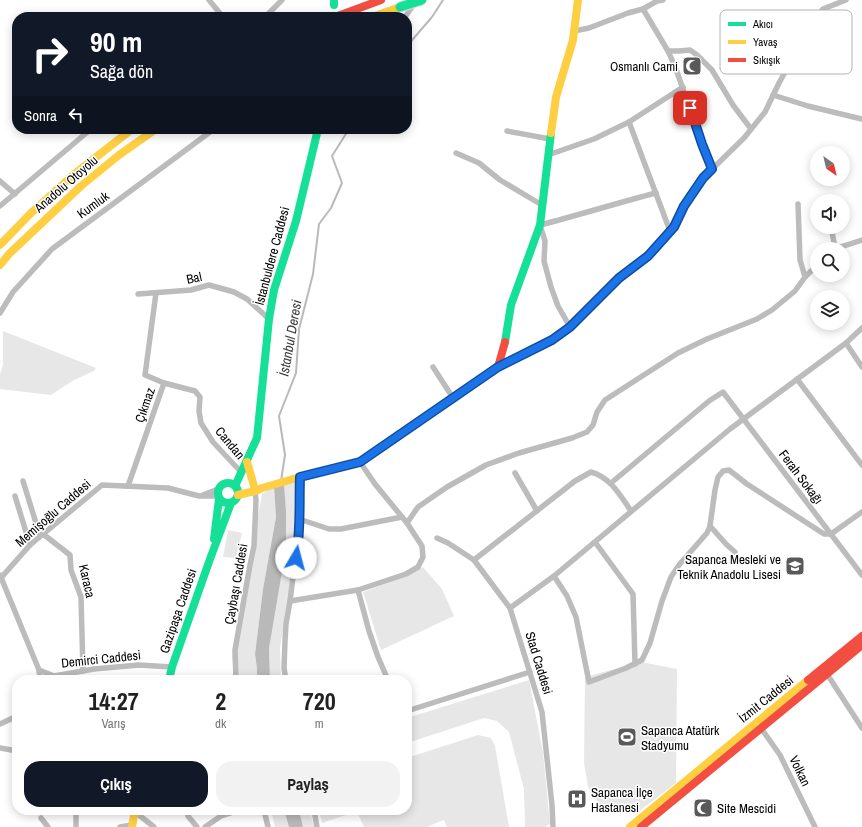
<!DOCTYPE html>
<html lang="tr">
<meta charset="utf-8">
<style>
:root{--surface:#fff;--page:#f2f2f2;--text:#222;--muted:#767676;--accent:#111827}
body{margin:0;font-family:"Archivo Narrow",sans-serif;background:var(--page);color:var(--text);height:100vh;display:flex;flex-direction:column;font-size:15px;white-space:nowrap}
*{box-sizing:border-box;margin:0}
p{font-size:13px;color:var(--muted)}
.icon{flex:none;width:22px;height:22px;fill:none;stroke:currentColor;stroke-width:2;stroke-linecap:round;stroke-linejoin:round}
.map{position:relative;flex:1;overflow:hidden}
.panel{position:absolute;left:12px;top:675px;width:400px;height:140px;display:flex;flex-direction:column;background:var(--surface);border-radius:16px;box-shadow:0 2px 10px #0003}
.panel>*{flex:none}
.guide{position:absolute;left:12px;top:12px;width:400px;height:122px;border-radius:16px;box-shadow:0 2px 10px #0003;background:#111827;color:#fff;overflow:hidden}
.needle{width:26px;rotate:146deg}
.fabs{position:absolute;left:810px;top:146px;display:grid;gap:8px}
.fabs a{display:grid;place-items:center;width:40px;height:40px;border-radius:50%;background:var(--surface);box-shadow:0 2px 10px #0003;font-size:20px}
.pin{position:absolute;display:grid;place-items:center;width:34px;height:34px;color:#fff;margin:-17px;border-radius:8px;box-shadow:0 2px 6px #0006}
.me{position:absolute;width:44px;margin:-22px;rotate:8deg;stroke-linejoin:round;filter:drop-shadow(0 0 3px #0008)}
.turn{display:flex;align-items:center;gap:14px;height:84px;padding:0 12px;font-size:18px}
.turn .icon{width:52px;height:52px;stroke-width:2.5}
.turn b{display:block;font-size:28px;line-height:34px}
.then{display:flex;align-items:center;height:38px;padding:0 12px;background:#0003;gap:8px;font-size:15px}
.eta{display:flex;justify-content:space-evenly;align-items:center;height:68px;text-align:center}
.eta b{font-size:24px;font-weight:800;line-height:28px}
.cta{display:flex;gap:8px;margin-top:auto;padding:8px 12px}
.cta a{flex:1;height:46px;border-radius:16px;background:var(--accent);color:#fff;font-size:16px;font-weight:800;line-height:46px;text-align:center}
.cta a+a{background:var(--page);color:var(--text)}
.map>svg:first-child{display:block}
.green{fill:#e7e7e7}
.water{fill:#b9b9b9}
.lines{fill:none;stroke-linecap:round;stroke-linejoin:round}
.stream{stroke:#b9b9b9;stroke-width:2}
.street{stroke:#bcbcbc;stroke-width:5.5}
.fast{stroke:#16e098;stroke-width:8}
.slow{stroke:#ffcf43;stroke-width:8}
.jam{stroke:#f24e42;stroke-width:8}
.fast-bridge-casing{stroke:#dbdbdb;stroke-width:11;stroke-linecap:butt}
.fast-bridge{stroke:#16e098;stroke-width:9}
.route-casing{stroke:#114b97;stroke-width:10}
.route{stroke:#1a73e8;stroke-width:7}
.labels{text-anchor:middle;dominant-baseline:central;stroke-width:3;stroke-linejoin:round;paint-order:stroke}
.poi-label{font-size:13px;fill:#000;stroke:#fff;text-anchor:start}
.street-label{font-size:13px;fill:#000;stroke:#fff}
.water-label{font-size:14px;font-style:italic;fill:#3c3c3c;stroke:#fff}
.key{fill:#fff;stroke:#b2b2b2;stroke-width:1}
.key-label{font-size:11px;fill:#000}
</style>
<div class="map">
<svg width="862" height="827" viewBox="0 0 862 827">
<rect width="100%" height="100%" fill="#fff"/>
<g class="green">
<path d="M3,331L96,368L94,371L74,380L51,395L0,389V374L3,365Z"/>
<path d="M298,481L289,592L280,648L281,680H270L269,648L286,511L284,484Z"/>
<path d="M274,486L276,517L263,589L255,654L257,669V680H238L232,658L262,494Z"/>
<path d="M228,530L242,533L236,558L223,557Z"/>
<path d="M423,567L442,589L454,616L381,650L363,592L409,575Z"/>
<path d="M641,662L677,669L676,783L638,812H604L588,787L584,763L585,677Z"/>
<path d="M529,680L543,753L550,824L546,827H525L524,789L509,732L497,721L484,718L407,743V718Z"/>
<path d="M478,735L491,738L495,746L509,827H447L444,820L429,826V827H364L356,810H407V758Z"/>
<path d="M271,810H284L289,827H275Z"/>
<path d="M299,810H310L314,827H303Z"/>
<path d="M319,810H344L346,815L322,823Z"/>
</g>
<g class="water">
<path d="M284,484L286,511V548L269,648L270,680H257V669L255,654L263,589L276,517L274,486Z"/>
<path d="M284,810H299L303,827H289Z"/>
</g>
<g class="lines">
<g class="stream">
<path d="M407,46L432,17L443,0"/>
<path d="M281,481L285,455L279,416L296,373L299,329L313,274L319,224L331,208L342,183L332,156L349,129"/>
</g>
<g class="street">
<path d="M209,0L223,17"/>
<path d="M643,9L668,51L676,69L702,144L712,169"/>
<path d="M265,17L282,0"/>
<path d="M405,17L414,4"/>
<path d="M574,31L589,28L628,13L643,9L657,1L663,0"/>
<path d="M668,51H679L690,50L697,55L712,70L733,105L751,129"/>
<path d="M773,95L808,106L862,119"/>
<path d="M629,122L670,231"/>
<path d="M507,131L550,139"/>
<path d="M456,153L479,163L500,180L542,205"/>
<path d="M548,155L594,139L629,122L683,87"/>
<path d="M0,181L15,194"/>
<path d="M798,204L800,260L805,277"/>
<path d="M0,206L91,129"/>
<path d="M831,227L835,248"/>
<path d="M834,249L862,240"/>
<path d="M138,294L191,290L209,285L234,292L247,299L269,319"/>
<path d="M0,313L13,292L52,249L171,161L214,129"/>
<path d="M570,327L558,306L551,287L544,261L545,241L540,225C579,215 617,203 656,193"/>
<path d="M846,343L862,367"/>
<path d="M433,367L453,398"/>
<path d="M498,367L552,340L570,327L619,278L648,256L674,227L684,206L703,178L744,138L765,112L779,83L815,18L823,9L846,0"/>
<path d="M797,379L862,465"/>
<path d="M164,383L195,391L200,397L199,411L201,423L213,442L240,471"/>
<path d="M515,473L537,511"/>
<path d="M23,481L40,536"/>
<path d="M611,483L709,401L723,392L862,575"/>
<path d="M128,486L164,383L145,375L156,293"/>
<path d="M203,495L218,489"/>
<path d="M15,496L30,545"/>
<path d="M299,519L329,529H341L402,517"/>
<path d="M407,523L418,507L447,487L486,465L519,453L572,438L587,432L593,425L597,412L605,400L678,353L707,339L757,319L772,310L795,291L805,277L811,271L817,267"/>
<path d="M710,526L726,544L735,552"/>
<path d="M43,534L70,555L71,570L81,597L83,671"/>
<path d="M437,538L448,543L474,560L510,608L542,712L552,805L553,827"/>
<path d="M595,542L633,594L635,664"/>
<path d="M474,560L575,481L591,472C610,477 620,495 631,511"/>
<path d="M0,575L39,670L54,676L94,669L139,665L172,667"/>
<path d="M554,576L567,596L576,617L589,682L626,668L642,660L650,643L662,601L671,577L679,565L707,533L710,526L715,490L718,477L723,471L729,470L747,484L824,534H831L862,512"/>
<path d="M0,579L30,545L102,485L168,488L199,496H217"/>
<path d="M358,590L369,631L378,657L388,680"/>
<path d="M290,601L358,590L406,574L418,567L423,557L422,546L407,523L375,484L360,462"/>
<path d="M510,608L554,576L730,429L846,343L862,328"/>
<path d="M39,670L40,680"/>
<path d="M827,674L862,728"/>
<path d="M236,680L235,650L250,565L254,546L256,500L255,491"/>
<path d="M286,680L284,668L285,641L286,624L290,601L294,569L298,547L300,477"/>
<path d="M407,711L530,672"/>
<path d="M0,724L17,716"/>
<path d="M761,728L780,755L815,827"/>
<path d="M0,748L17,751"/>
<path d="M187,810L188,816L197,827"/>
<path d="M264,810L268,827"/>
<path d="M314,810L317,827"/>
<path d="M135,812L154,827"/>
<path d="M41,818L48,827"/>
<path d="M76,827V813"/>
<path d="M120,827L132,825"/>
<path d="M205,827L221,816L240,810"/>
</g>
<g class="fast">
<path d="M334,0V5"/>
<path d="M505,342L511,305L540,225L551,133"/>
<circle cx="228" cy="493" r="10"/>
<path d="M235,486L257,438L269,319L274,290L296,221L318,129"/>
<path d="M214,539L219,499"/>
<path d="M169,680L172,667L210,559L231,503"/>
</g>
<g class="slow">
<path d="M372,17L400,7"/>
<path d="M551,133L556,97L573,40L578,0"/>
<path d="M0,245L30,214L72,176L132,129"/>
<path d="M0,265L9,254L81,186L119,155L156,129"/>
<path d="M247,462L254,486"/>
<path d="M238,495L255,491L262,488L300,477L360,462L386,444"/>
<path d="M132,827L135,810"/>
<path d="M630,827L808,680"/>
</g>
<g class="jam">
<path d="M335,17L381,0"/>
<path d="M386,444L498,367L505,342"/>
<path d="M808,680L862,636"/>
<path d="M641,827L862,645"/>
</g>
<defs>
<path id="fast-bridge" d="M400,7L422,0"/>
</defs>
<use href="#fast-bridge" class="fast-bridge-casing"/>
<use href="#fast-bridge" class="fast-bridge"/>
</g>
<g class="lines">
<defs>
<path id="route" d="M296,558C301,531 299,504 300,477L360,462L498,367L552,340L570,327L619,278L648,256L674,227L684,206L703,178L712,169L702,144L690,108"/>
</defs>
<use href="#route" class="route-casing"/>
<use href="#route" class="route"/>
</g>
<defs>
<symbol id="mosque-square" viewBox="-11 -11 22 22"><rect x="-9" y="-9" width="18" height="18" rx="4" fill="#595959" stroke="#fff"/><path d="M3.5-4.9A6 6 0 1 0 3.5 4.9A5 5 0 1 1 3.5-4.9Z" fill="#fff"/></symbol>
<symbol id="school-square" viewBox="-11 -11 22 22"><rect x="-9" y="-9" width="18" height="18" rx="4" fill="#595959" stroke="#fff"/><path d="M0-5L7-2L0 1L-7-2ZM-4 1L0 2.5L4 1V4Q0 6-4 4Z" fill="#fff"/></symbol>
<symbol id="stadium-square" viewBox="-11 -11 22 22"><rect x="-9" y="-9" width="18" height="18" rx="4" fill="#595959" stroke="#fff"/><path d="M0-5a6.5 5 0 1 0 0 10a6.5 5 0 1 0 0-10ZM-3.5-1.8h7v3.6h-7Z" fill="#fff"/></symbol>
<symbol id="hospital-square" viewBox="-11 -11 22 22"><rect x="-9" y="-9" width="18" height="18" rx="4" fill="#595959" stroke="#fff"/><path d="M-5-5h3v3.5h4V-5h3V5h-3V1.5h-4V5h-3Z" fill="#fff"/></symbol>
</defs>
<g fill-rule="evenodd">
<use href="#mosque-square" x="681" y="55" width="22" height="22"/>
<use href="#school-square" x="784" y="555" width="22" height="22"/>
<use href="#stadium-square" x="616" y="726" width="22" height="22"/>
<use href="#hospital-square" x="566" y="788" width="22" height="22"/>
<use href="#mosque-square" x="692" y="797" width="22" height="22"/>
</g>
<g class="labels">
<g class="poi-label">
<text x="678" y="66" text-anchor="end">Osmanlı Cami</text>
<text x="781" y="559" text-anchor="end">Sapanca Mesleki ve<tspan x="781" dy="15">Teknik Anadolu Lisesi</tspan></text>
<text x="641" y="730">Sapanca Atatürk<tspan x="641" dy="15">Stadyumu</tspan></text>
<text x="591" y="792">Sapanca İlçe<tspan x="591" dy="15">Hastanesi</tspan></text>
<text x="717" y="808">Site Mescidi</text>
</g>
<g class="street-label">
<text transform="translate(66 184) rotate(-41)">Anadolu Otoyolu</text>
<text transform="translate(93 205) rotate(-36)">Kumluk</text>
<text transform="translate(272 256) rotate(-75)">İstanbuldere Caddesi</text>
<text transform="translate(194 278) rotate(-12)">Bal</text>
<text transform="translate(145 405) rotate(-71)">Çıkmaz</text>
<text transform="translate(230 443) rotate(50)">Candan</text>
<text transform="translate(801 477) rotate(53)">Ferah Sokağı</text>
<text transform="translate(53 513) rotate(-41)">Memişoğlu Caddesi</text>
<text transform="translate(87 581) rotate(77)">Karaca</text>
<text transform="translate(236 584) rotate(-80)">Çaybaşı Caddesi</text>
<text transform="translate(178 611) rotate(-71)">Gazipaşa Caddesi</text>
<text transform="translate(101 659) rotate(-6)">Demirci Caddesi</text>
<text transform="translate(539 663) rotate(73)">Stad Caddesi</text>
<text transform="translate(766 699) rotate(-39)">İzmit Caddesi</text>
<text transform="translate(800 771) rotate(64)">Volkan</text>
</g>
<g class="water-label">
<text transform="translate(290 338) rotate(-80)">İstanbul Deresi</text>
</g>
</g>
<rect x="720" y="10" width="132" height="64" rx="6" class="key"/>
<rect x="728" y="22" width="18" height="4" fill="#16e098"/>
<rect x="728" y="40" width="18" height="4" fill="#ffcf43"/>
<rect x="728" y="58" width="18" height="4" fill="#f24e42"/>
<g class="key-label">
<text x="753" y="28">Akıcı</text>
<text x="753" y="46">Yavaş</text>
<text x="753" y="64">Sıkışık</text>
</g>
</svg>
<div class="fabs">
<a><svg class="needle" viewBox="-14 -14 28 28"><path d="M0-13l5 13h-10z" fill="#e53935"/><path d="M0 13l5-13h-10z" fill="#767676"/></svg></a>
<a><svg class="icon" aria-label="sound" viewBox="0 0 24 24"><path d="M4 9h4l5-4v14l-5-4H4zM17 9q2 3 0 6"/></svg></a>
<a><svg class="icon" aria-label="search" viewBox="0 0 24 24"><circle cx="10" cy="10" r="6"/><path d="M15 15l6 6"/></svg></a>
<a><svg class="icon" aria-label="layers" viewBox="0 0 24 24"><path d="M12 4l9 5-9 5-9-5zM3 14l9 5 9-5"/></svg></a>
</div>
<div class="pin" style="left:690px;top:108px;background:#d93025"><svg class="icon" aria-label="arrive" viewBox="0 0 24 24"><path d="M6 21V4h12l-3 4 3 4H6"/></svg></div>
<svg class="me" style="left:296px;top:558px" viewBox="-20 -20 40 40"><circle r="19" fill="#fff"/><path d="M0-13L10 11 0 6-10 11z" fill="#1a73e8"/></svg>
<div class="guide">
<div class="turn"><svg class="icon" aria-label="right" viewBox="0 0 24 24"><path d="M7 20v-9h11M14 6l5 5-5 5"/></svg><div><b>90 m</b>Sağa dön</div></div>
<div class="then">Sonra<svg class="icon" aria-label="left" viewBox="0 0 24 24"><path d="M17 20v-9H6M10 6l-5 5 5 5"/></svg></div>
</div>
<section class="panel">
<div class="eta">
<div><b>14:27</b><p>Varış</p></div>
<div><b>2</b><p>dk</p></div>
<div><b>720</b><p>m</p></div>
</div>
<div class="cta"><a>Çıkış</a><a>Paylaş</a></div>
</section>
</div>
